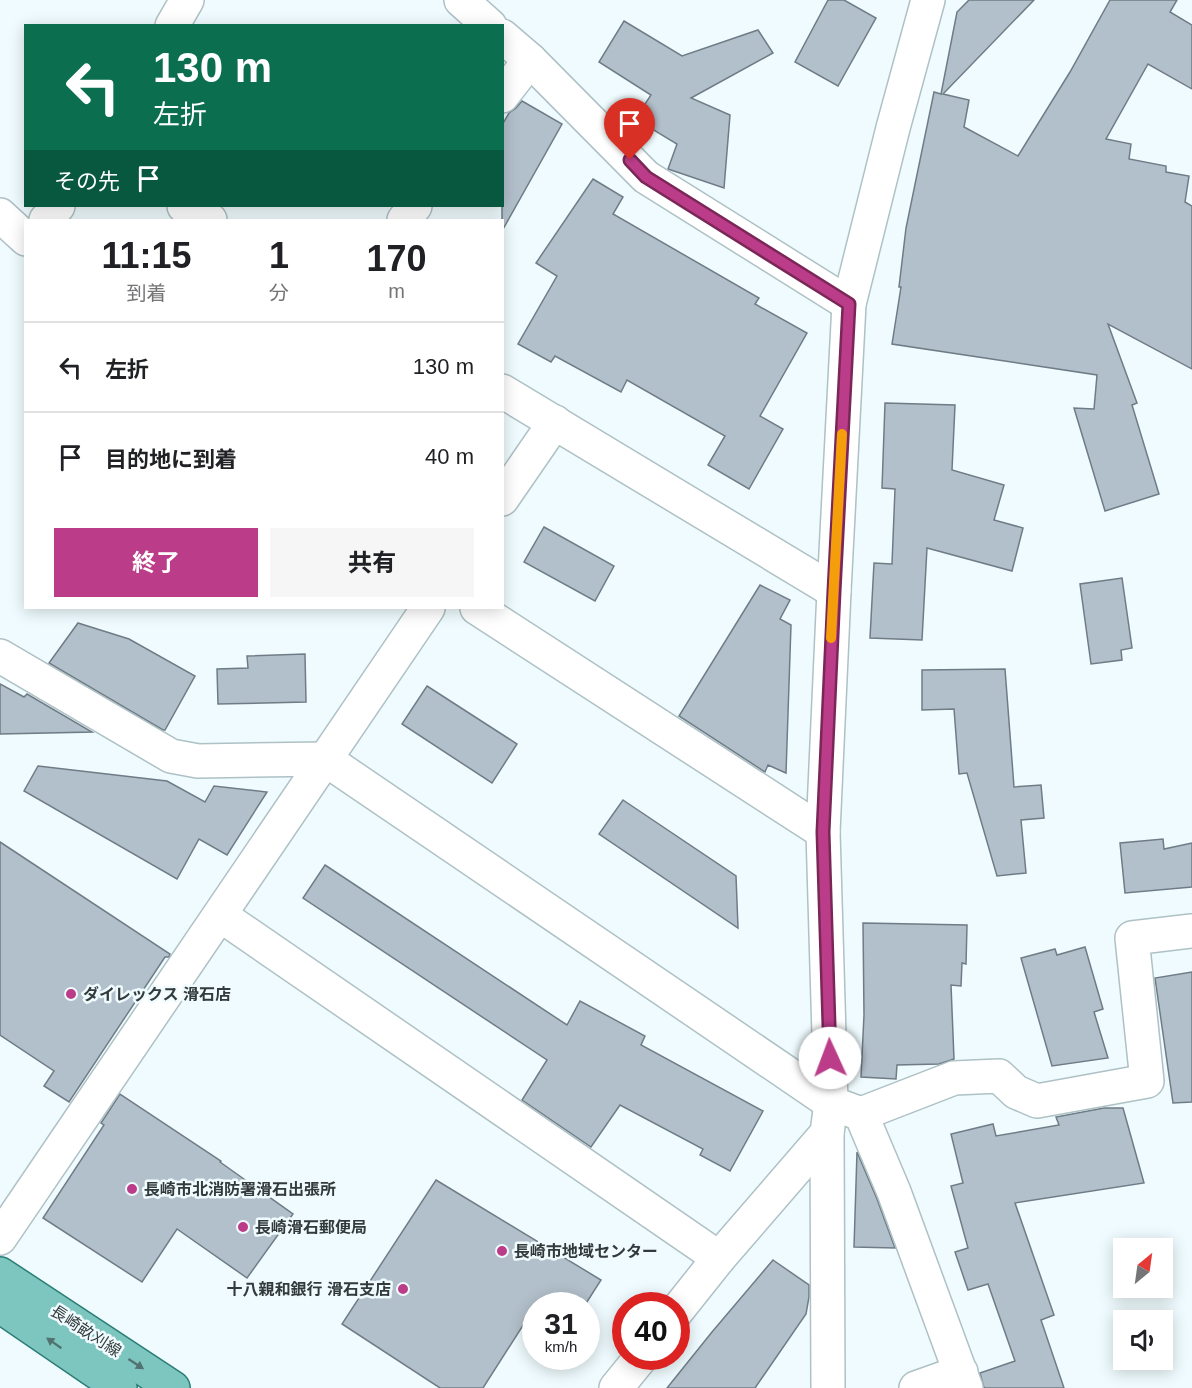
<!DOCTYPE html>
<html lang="ja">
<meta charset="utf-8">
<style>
:root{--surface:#fff;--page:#f6f6f6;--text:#202124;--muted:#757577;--line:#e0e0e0;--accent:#bb3c88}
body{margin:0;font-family:Helvetica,"Noto Sans JP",sans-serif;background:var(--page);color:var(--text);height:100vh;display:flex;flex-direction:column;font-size:22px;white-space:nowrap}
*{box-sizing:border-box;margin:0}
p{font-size:20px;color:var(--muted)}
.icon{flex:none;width:33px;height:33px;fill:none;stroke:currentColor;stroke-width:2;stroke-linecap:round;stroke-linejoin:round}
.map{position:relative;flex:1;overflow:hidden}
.drawer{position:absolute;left:24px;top:219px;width:480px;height:390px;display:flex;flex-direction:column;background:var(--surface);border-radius:0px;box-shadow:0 3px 15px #0003}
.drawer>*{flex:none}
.banner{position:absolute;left:24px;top:24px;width:480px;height:183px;border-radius:0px;box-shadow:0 3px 15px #0003;background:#0b6e4f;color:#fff;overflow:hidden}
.needle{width:39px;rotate:29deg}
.fabs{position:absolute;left:1113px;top:1238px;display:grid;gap:12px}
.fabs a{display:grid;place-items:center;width:60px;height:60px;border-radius:0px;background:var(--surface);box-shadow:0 3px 15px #0003;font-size:30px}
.speed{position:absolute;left:522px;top:1292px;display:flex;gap:12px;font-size:30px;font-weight:700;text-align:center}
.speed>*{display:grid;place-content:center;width:78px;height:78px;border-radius:50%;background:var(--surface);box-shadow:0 3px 15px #0003;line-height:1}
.speed small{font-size:15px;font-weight:400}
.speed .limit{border:9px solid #d22;background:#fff;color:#111}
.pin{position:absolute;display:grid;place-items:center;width:51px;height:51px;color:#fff;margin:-62px -26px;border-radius:50% 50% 50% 0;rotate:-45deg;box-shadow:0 0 6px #0007}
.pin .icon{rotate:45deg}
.me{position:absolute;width:66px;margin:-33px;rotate:358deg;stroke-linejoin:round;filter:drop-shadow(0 0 4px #0008)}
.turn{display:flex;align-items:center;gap:21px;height:126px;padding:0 30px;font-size:27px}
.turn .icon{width:78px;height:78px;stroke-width:2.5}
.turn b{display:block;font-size:42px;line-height:51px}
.then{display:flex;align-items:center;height:57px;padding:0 30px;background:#0003;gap:12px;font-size:22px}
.eta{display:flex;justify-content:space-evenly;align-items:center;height:102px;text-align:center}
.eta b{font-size:36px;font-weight:700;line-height:42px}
.primary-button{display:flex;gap:12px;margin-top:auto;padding:12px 30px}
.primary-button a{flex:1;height:69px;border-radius:0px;background:var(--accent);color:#fff;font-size:24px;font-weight:700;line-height:69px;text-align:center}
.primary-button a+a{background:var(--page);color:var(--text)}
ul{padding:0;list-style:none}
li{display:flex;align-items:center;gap:18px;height:90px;padding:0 30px;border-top:2px solid var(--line)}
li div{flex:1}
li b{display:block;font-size:22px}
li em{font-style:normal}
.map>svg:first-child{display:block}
.building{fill:#b2c0cb;stroke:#6f7c86;stroke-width:1.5}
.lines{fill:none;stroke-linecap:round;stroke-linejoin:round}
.minor-casing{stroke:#aec1c5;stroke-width:36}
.major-casing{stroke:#2b7c76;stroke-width:36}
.minor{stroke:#fff;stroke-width:33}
.major{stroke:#7dc6c0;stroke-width:33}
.oneway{fill:#517271}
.route-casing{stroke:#7a2758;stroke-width:15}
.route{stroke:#bb3c88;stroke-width:10}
.slow{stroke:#f59e0b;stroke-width:10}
.poi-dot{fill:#bb3c88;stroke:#effbfe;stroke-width:2}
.labels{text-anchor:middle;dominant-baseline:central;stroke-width:5;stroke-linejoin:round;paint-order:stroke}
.poi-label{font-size:16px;font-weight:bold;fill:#333a3c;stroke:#effbfe;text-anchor:start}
.street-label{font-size:16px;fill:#333a3c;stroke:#effbfe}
</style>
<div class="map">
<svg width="1192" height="1388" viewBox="0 0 1192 1388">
<rect width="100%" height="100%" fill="#effbfe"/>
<g class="building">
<path d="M828,0H844L876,18L838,86L795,62Z"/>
<path d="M969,0H1034L943,94L969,100L964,127L1018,156L1070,72L1110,0H1177L1170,12L1192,25V89L1148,64L1106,139L1131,144L1129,159L1166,166V172L1189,176L1185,202L1192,206V369L1108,324L1137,403L1132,405L1159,494L1105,511L1074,408L1094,409L1097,375L892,344L901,287H899L906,228L934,92L941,94L957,12Z"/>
<path d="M624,21L682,56L758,30L773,53L691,98L730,115L724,188L668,169L677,144L644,124L628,133L627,131L651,95L599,62Z"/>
<path d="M522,101L562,124L502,231V125L509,113L516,108Z"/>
<path d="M593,179L623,197L613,214L759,298L755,304L807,333L760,416L783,429L749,489L708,465L725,436L627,380L621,392L555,356L551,362L518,344L557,276L536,263Z"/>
<path d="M885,403L955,405L952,470L1004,485L994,520L1023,528L1012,571L927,548L922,640L870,638L874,563L892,564L895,489L882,488Z"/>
<path d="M544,527L614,566L595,601L524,562Z"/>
<path d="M1122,578L1132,648L1121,650L1122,660L1091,664L1080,584Z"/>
<path d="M760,585L790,600L780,619L791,625L786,773L768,765L765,772L679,716Z"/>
<path d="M78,623L129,639L195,676L165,730H163L49,663Z"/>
<path d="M305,654L306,702L218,704L217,669L248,668L247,656Z"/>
<path d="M1005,669L1014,787L1041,785L1044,818L1021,820L1026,873L997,876L967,773L959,774L954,709L922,710V670Z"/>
<path d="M0,684L24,697L27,694L92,732L0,734Z"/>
<path d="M427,686L517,744L492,783L402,724Z"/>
<path d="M38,766L167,781L205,802L214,786L267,792L227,855L199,839L177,879L24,791Z"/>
<path d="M623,800L736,876L738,928L599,834Z"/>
<path d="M1163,839L1164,849L1192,843V887L1125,893L1120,843Z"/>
<path d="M0,842L170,954L169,957H165L69,1102L44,1086L54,1071L0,1035Z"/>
<path d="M325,865L567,1025L580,1001L645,1036L641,1045L763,1111L730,1171L700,1155L703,1149L620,1105L591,1147L522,1100L547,1060L303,898Z"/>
<path d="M863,923L967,925L966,964L962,963L961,986L951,985L954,1059L939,1064L897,1065L896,1079L861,1077L864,1015Z"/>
<path d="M1085,947L1103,1009L1094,1012L1108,1058L1052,1066L1021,958L1055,949L1057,955Z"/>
<path d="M1192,972V1102L1173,1103L1155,978Z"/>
<path d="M120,1094L221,1161L220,1162L293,1214L247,1278L177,1229L142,1282L43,1218L104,1125L101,1123Z"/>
<path d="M1104,1108H1123L1144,1183L1015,1203L1054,1315L1041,1320L1064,1388H984L980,1373L1015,1361L988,1284L968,1290L955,1252L968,1248L951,1186L963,1183L951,1134L993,1124L996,1136L1059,1125L1056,1117Z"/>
<path d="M857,1152L877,1199L895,1248L854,1247Z"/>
<path d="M436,1180L601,1280L585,1305H536L483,1388H440L342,1324Z"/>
<path d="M773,1260L809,1285V1297L806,1314L755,1388H667L712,1332Z"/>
</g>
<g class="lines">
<defs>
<g id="minor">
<path d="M461,0L490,26"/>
<path d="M172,26L187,0"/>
<path d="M502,36L530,60L646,177L849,304"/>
<path d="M502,96L530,60"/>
<path d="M184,206L210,220"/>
<path d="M0,215L26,239"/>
<path d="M46,220L58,206"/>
<path d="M404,220L415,206"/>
<path d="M502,391L834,591"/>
<path d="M502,499L555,422"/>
<path d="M477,608L823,832"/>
<path d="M0,656L171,756L198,761L325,759L831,1103L861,1114L894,1192L966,1388"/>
<path d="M220,915L719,1258"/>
<path d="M861,1114L954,1078L999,1076L1016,1092L1037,1101L1147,1081L1132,938L1192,931"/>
<path d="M827,1133L828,1388"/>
<path d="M0,1238L428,608"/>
<path d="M676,1312L719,1258L827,1133L831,1103L823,832L834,591L849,304L893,128L928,0"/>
<path d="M616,1388L642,1356"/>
<path d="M916,1388L961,1372"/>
</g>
<g id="major">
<path d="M0,1274L173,1388"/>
<path d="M0,1306L120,1388"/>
</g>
</defs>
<use href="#minor" class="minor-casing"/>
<use href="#major" class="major-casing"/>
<use href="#minor" class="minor"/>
<use href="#major" class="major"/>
</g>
<defs><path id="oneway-solid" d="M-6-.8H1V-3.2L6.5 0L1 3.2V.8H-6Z" transform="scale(1.5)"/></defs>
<g class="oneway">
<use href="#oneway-solid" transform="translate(54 1343) rotate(-145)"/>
<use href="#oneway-solid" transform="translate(136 1364) rotate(33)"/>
</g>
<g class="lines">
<defs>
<path id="route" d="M630,160L646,177L849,304L834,591L823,832L830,1058"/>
</defs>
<use href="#route" class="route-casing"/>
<use href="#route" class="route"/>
<path class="slow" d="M831,638L842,434"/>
</g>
<g class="poi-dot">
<circle cx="71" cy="994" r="6"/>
<circle cx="132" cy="1189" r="6"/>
<circle cx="243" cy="1227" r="6"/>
<circle cx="502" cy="1251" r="6"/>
<circle cx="403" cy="1289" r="6"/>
</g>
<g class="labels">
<g class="poi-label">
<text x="83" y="994">ダイレックス 滑石店</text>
<text x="144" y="1189">長崎市北消防署滑石出張所</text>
<text x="255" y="1227">長崎滑石郵便局</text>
<text x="514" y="1251">長崎市地域センター</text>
<text x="391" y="1289" text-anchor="end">十八親和銀行 滑石支店</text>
</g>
<g class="street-label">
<text transform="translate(86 1331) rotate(33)">長崎畝刈線</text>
</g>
</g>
</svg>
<div class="fabs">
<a><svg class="needle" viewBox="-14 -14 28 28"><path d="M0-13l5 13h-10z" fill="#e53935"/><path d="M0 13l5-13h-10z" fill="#757577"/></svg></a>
<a><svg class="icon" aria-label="sound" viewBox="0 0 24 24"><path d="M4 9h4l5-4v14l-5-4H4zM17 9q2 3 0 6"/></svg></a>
</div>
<div class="speed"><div>31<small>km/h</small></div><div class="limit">40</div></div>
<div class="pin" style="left:630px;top:160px;background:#d93025"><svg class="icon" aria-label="arrive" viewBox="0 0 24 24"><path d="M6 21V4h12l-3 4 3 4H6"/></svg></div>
<svg class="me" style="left:830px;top:1058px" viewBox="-20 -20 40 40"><circle r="19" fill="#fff"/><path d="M0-13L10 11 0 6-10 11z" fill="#bb3c88"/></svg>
<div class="banner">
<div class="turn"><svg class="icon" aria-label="left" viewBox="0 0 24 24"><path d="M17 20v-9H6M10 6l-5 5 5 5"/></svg><div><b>130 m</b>左折</div></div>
<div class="then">その先<svg class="icon" aria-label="arrive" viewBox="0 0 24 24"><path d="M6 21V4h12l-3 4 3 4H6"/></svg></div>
</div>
<section class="drawer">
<div class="eta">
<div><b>11:15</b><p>到着</p></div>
<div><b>1</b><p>分</p></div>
<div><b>170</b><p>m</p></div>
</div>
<ul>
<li><svg class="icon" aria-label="left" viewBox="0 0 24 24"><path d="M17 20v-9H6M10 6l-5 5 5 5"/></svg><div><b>左折</b></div><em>130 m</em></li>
<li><svg class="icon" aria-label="arrive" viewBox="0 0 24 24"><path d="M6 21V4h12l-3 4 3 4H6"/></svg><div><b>目的地に到着</b></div><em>40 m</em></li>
</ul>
<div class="primary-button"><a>終了</a><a>共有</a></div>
</section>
</div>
